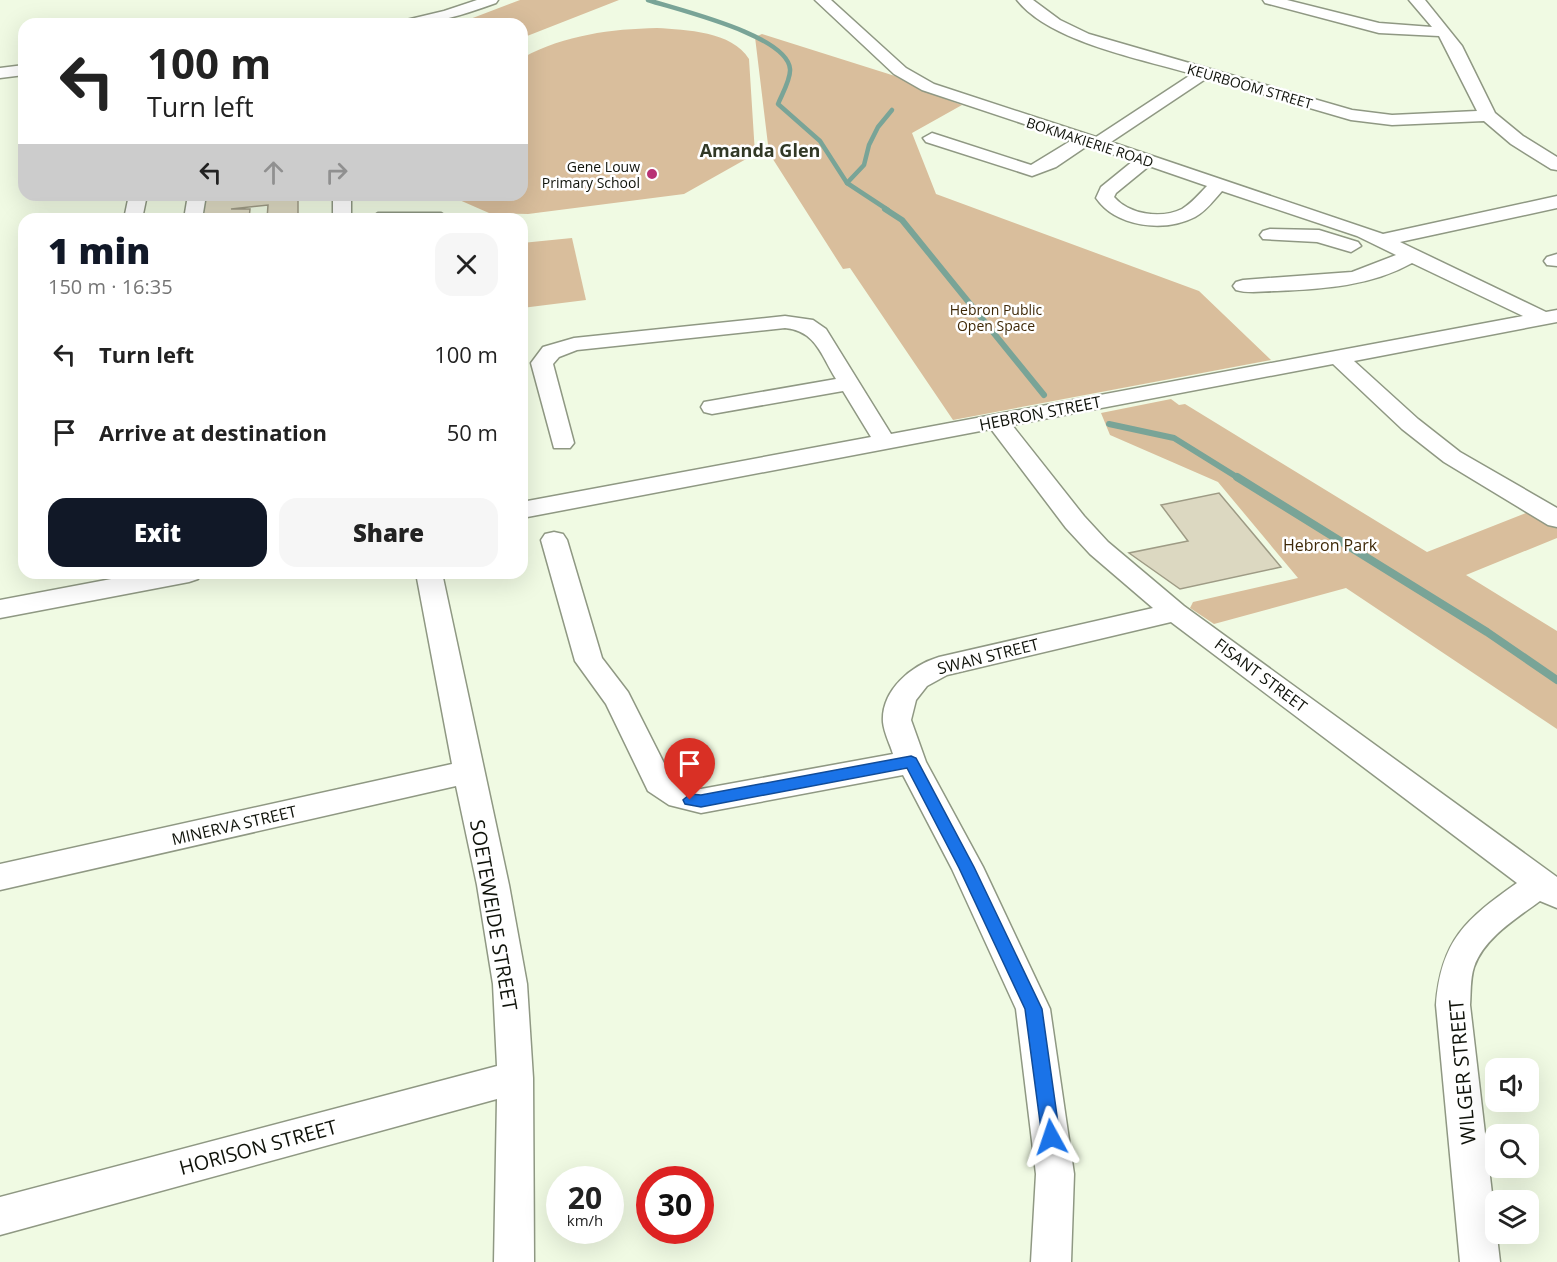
<!DOCTYPE html>
<meta charset="utf-8">
<style>
:root{--surface:#fff;--page:#f6f6f6;--text:#222;--muted:#767676;--accent:#111827}
body{margin:0;font-family:"Open Sans",sans-serif;background:var(--page);color:var(--text);height:100vh;display:flex;flex-direction:column;font-size:22px;white-space:nowrap}
*{box-sizing:border-box;margin:0}
p{font-size:20px;color:var(--muted)}
.icon{flex:none;width:33px;height:33px;fill:none;stroke:currentColor;stroke-width:2;stroke-linecap:round;stroke-linejoin:round}
.map{position:relative;flex:1;overflow:hidden}
.drawer{position:absolute;left:18px;top:213px;width:510px;height:366px;display:flex;flex-direction:column;background:var(--surface);border-radius:18px;box-shadow:0 6px 24px #0002}
.drawer>*{flex:none}
.hud{position:absolute;left:18px;top:18px;width:510px;height:183px;border-radius:18px;box-shadow:0 6px 24px #0002;background:#fff;color:var(--text);overflow:hidden}
.buttons{position:absolute;left:1485px;top:1058px;display:grid;gap:12px}
.buttons a{display:grid;place-items:center;width:54px;height:54px;border-radius:12px;background:var(--surface);box-shadow:0 6px 24px #0002;font-size:30px}
.speed{position:absolute;left:546px;top:1166px;display:flex;gap:12px;font-size:30px;font-weight:700;text-align:center}
.speed>*{display:grid;place-content:center;width:78px;height:78px;border-radius:50%;background:var(--surface);box-shadow:0 6px 24px #0002;line-height:1}
.speed small{font-size:15px;font-weight:400}
.speed .limit{border:9px solid #d22;background:#fff;color:#111}
.pin{position:absolute;display:grid;place-items:center;width:51px;height:51px;color:#fff;margin:-62px -26px;border-radius:50% 50% 50% 0;rotate:-45deg;box-shadow:0 0 6px #0007}
.pin .icon{rotate:45deg}
.me{position:absolute;width:66px;margin:-33px;rotate:355deg;stroke-linejoin:round;filter:drop-shadow(0 0 4px #0008)}
.turn{display:flex;align-items:center;gap:21px;height:126px;padding:0 30px;font-size:27px}
.turn .icon{width:78px;height:78px;stroke-width:2.5}
.turn b{display:block;font-size:42px;line-height:51px}
.lanes{display:flex;align-items:center;height:57px;padding:0 30px;background:#0003;justify-content:center;gap:30px;direction:ltr}
.lanes .off{opacity:.35}
.round{display:grid;place-items:center;flex:none;width:63px;height:63px;border-radius:18px;background:var(--page)}
.head{display:flex;align-items:center;justify-content:space-between;height:102px;padding:0 30px}
h1{font-size:36px;font-weight:800;line-height:45px;color:var(--accent)}
.primary-button{display:flex;gap:12px;margin-top:auto;padding:12px 30px}
.primary-button a{flex:1;height:69px;border-radius:18px;background:var(--accent);color:#fff;font-size:24px;font-weight:800;line-height:69px;text-align:center}
.primary-button a+a{background:var(--page);color:var(--text)}
ul{padding:0;list-style:none}
li{display:flex;align-items:center;gap:18px;height:78px;padding:0 30px}
li div{flex:1}
li b{display:block;font-size:22px}
li em{font-style:normal}
.map>svg:first-child{display:block}
.green{fill:#d9be9c}
.lines{fill:none;stroke-linecap:round;stroke-linejoin:round}
.stream-far2{stroke:#79a497;stroke-width:4.5}
.stream-far1{stroke:#79a497;stroke-width:6}
.stream{stroke:#79a497;stroke-width:8}
.building{fill:#dcd8c1;stroke:#9e9b85;stroke-width:1.5}
.minor-casing{stroke:#8f9883;stroke-width:3}
.minor{fill:#fff;fill-rule:evenodd}
.route{fill:#1a73e8;stroke:#114b97;stroke-width:1.5}
.poi-dot{fill:#b83274;stroke:#fff;stroke-width:2}
.labels{text-anchor:middle;dominant-baseline:central;stroke-width:5;stroke-linejoin:round;paint-order:stroke}
.far-street-label{font-size:14px;fill:#0f120a;stroke:#fff}
.far-poi-label{font-size:14px;fill:#0f120a;stroke:#fff;text-anchor:end}
.far-park-label{font-size:14px;fill:#3e2807;stroke:#fff}
.street-label{font-size:16px;fill:#0f120a;stroke:#fff}
.park-label{font-size:16px;fill:#3e2807;stroke:#fff}
.far-district-label{font-size:18px;font-weight:bold;fill:#313826;stroke:#fff}
.near-street-label{font-size:20px;fill:#0f120a;stroke:#fff}
</style>
<div class="map">
<svg width="1557" height="1262" viewBox="0 0 1557 1262">
<rect width="100%" height="100%" fill="#f0fae3"/>
<g class="green">
<path d="M520,0H619L522,38V24H457Z"/>
<path d="M657,28C686,30 732,31 749,59L755,154L684,194L528,214L489,213L448,195H522L524,57C565,35 611,29 657,28Z"/>
<path d="M762,34L895,76L924,91L962,105L912,133L936,194L1199,291L1271,360L953,420L850,268L843,269L769,153L755,37Z"/>
<path d="M572,238L586,300L522,308V243Z"/>
<path d="M1171,399L1179,405L1185,404L1427,552L1531,511L1557,526V538L1466,575L1557,631V729L1346,588L1214,624L1190,608L1193,602L1298,578L1218,482L1110,435L1101,413Z"/>
</g>
<g class="lines">
<g class="stream-far2">
<path d="M648,0C678,10 787,35 790,69C791,79 782,94 778,104L820,141L847,183L888,210"/>
<path d="M847,183L864,165L869,145L878,127L892,110"/>
</g>
<g class="stream-far1">
<path d="M885,209L902,220L1044,395"/>
<path d="M1109,424L1174,438L1240,479"/>
</g>
<path class="stream" d="M1237,477L1487,632L1557,680"/>
</g>
<g class="building">
<path d="M202,195H298V217L267,219L268,205L231,209H250L249,219H199Z"/>
<path d="M1219,493L1281,567L1180,589L1129,553L1188,541L1161,505Z"/>
</g>
<g class="lines">
<defs>
<g id="minor">
<path d="M477,0H498L496,3C463,15 435,24 399,24L402,21L444,11Z"/>
<path d="M815,0H831L906,68L934,84L1096,137L1192,74C1142,59 1050,42 1017,0H1033L1060,20L1089,34L1352,110L1392,115L1477,111L1439,36L1379,33L1265,3L1263,0H1287L1379,23L1432,27L1409,0H1425L1462,46L1495,113L1523,136L1557,157V170L1551,169L1511,144L1484,121L1392,125L1351,120L1207,78L1111,142L1383,234L1557,196V208L1400,242L1546,312L1557,310V322L1354,361L1418,419L1460,452L1557,508V527L1548,525L1444,462L1402,429L1333,364L1012,425L1084,516L1108,542L1184,606L1557,877V908L1540,901C1517,918 1484,938 1474,967C1470,979 1471,993 1470,1005L1500,1262H1460L1436,1005C1441,940 1466,919 1517,883L1171,622L947,675L927,686L916,700L911,720L926,762L983,867L1050,1009L1074,1174L1071,1262H1031L1036,1174L1016,1009L952,869L903,775L701,813L669,805L648,791L606,704L575,661L541,540L545,534L554,532L563,534L567,540L602,658L628,692L670,775L688,787L701,789L893,754C890,744 884,733 883,722C881,690 912,665 939,657L1153,608L1090,554L1066,528L991,429L522,518V502L871,437L843,391L712,414L704,412L701,407L704,402L836,379C821,355 816,331 785,328L577,350L559,357L553,364L574,443L570,448H554L531,363L543,347L574,338L785,316L813,320L826,329L891,434L1523,316L1412,263C1371,286 1324,289 1277,291C1264,291 1249,294 1236,290L1233,286L1236,282L1243,280L1352,272L1396,255L1357,236L1222,191C1214,200 1206,211 1195,217C1164,233 1116,227 1096,198L1101,187L1133,161L1087,146L1056,167L1032,176L926,142L923,138L932,133L1031,165L1072,140L922,90L894,74ZM1149,166L1207,186C1199,194 1192,203 1182,209C1162,219 1129,215 1114,197L1116,193Z"/>
<path d="M24,65V75L0,78V68Z"/>
<path d="M129,195H147L142,219H124Z"/>
<path d="M188,195H206L202,219H184Z"/>
<rect x="333" y="195" width="18" height="24"/>
<path d="M378,213H441L450,219H369Z"/>
<path d="M1270,229L1319,230L1358,242L1361,246L1351,252L1317,242L1263,239L1260,235L1263,231Z"/>
<path d="M1557,254V266L1547,265L1544,261L1547,257Z"/>
<path d="M143,573H202L198,579L189,582L0,618V600Z"/>
<path d="M416,573H442L509,885L527,984L533,1078L534,1262H494L497,1099L0,1235V1197L497,1066L493,984L477,885L456,786L0,890V864L452,764Z"/>
</g>
</defs>
<use href="#minor" class="minor-casing"/>
<use href="#minor" class="minor"/>
</g>
<path class="route" d="M911,756L916,758L974,867L1042,1009L1060,1137L1057,1143L1051,1146L1044,1143L1042,1137L1025,1009L959,868L907,768L701,807L685,804L683,800L690,794L701,795Z"/>
<circle class="poi-dot" cx="652" cy="174" r="6"/>
<g class="labels">
<g class="far-street-label">
<text transform="translate(1250 86) rotate(16)">KEURBOOM STREET</text>
<text transform="translate(1090 142) rotate(18)">BOKMAKIERIE ROAD</text>
</g>
<g class="far-poi-label">
<text x="640" y="166">Gene Louw<tspan x="640" dy="16">Primary School</tspan></text>
</g>
<g class="far-park-label">
<text x="996" y="309">Hebron Public<tspan x="996" dy="16">Open Space</tspan></text>
</g>
<g class="street-label">
<text transform="translate(1040 413) rotate(-11)">HEBRON STREET</text>
<text transform="translate(988 656) rotate(-14)">SWAN STREET</text>
<text transform="translate(1261 675) rotate(37)">FISANT STREET</text>
<text transform="translate(234 825) rotate(-13)">MINERVA STREET</text>
</g>
<g class="park-label">
<text x="1330" y="545">Hebron Park</text>
</g>
<g class="far-district-label">
<text x="760" y="150">Amanda Glen</text>
</g>
<g class="near-street-label">
<text transform="translate(494 915) rotate(80)">SOETEWEIDE STREET</text>
<text transform="translate(1462 1072) rotate(-95)">WILGER STREET</text>
<text transform="translate(258 1147) rotate(-15)">HORISON STREET</text>
</g>
</g>
</svg>
<div class="buttons">
<a><svg class="icon" aria-label="sound" viewBox="0 0 24 24"><path d="M4 9h4l5-4v14l-5-4H4zM17 9q2 3 0 6"/></svg></a>
<a><svg class="icon" aria-label="search" viewBox="0 0 24 24"><circle cx="10" cy="10" r="6"/><path d="M15 15l6 6"/></svg></a>
<a><svg class="icon" aria-label="layers" viewBox="0 0 24 24"><path d="M12 4l9 5-9 5-9-5zM3 14l9 5 9-5"/></svg></a>
</div>
<div class="speed"><div>20<small>km/h</small></div><div class="limit">30</div></div>
<div class="pin" style="left:690px;top:800px;background:#d93025"><svg class="icon" aria-label="arrive" viewBox="0 0 24 24"><path d="M6 21V4h12l-3 4 3 4H6"/></svg></div>
<svg class="me" style="left:1051px;top:1137px" viewBox="-20 -20 40 40"><path d="M0-17L14 15 0 8-14 15z" fill="#1a73e8" stroke="#fff" stroke-width="4"/></svg>
<div class="hud">
<div class="turn"><svg class="icon" aria-label="left" viewBox="0 0 24 24"><path d="M17 20v-9H6M10 6l-5 5 5 5"/></svg><div><b>100 m</b>Turn left</div></div>
<div class="lanes"><svg class="icon" aria-label="left" viewBox="0 0 24 24"><path d="M17 20v-9H6M10 6l-5 5 5 5"/></svg><svg class="icon off" aria-label="ahead" viewBox="0 0 24 24"><path d="M12 20V5M6 11l6-6 6 6"/></svg><svg class="icon off" aria-label="right" viewBox="0 0 24 24"><path d="M7 20v-9h11M14 6l5 5-5 5"/></svg></div>
</div>
<section class="drawer">
<div class="head"><div><h1>1 min</h1><p>150 m · 16:35</p></div><a class="round"><svg class="icon" aria-label="close" viewBox="0 0 24 24"><path d="M6 6l12 12M18 6L6 18"/></svg></a></div>
<ul>
<li><svg class="icon" aria-label="left" viewBox="0 0 24 24"><path d="M17 20v-9H6M10 6l-5 5 5 5"/></svg><div><b>Turn left</b></div><em>100 m</em></li>
<li><svg class="icon" aria-label="arrive" viewBox="0 0 24 24"><path d="M6 21V4h12l-3 4 3 4H6"/></svg><div><b>Arrive at destination</b></div><em>50 m</em></li>
</ul>
<div class="primary-button"><a>Exit</a><a>Share</a></div>
</section>
</div>
